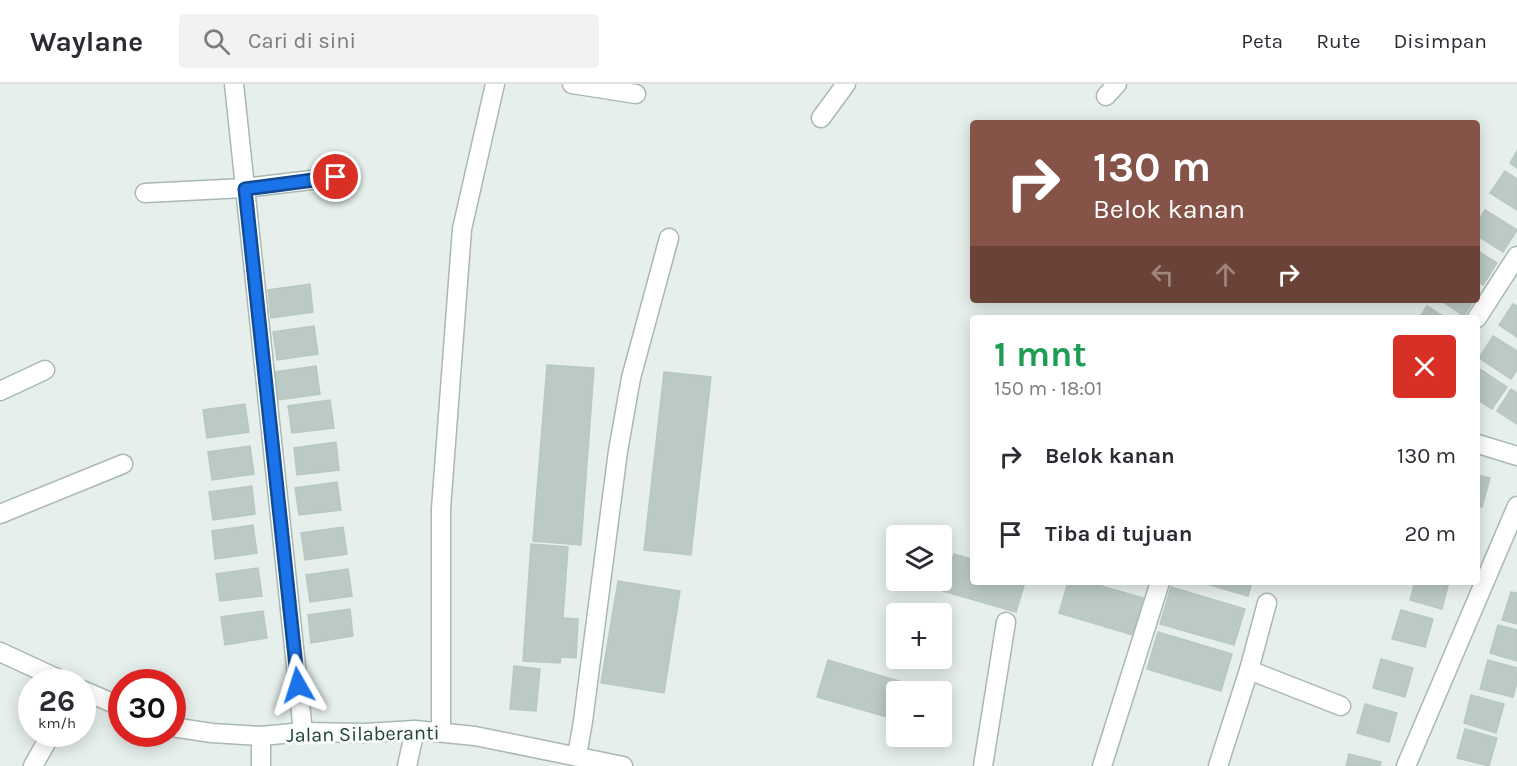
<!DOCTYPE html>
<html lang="id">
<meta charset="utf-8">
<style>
:root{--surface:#fff;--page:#f2f2f3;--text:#2b2b33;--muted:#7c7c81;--line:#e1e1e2}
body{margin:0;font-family:Karla,sans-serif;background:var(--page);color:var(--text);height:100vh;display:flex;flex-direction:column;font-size:22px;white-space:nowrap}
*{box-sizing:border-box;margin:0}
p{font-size:20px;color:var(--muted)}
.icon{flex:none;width:33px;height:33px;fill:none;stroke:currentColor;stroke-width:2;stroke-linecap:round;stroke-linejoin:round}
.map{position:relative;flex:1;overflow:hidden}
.details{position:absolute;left:970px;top:231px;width:510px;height:270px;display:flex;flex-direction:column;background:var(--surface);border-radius:6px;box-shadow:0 3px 15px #0003}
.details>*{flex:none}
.banner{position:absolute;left:970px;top:36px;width:510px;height:183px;border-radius:6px;box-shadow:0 3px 15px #0003;background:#855347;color:#fff;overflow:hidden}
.controls{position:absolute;left:886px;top:441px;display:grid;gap:12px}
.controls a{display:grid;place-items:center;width:66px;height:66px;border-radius:6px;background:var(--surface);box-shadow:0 3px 15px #0003;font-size:30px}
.speed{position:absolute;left:18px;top:585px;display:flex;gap:12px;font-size:30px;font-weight:700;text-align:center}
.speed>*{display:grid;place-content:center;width:78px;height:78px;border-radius:50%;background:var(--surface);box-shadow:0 3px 15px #0003;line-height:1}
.speed small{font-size:15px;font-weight:400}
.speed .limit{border:9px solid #d22;background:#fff;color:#111}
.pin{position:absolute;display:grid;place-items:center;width:51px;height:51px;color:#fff;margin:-26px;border:3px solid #fff;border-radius:50%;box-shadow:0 2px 6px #0007}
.me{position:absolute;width:66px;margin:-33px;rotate:354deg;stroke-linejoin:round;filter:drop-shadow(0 0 4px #0008)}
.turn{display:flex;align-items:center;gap:21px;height:126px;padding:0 24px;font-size:27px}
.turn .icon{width:78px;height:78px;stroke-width:2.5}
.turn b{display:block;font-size:42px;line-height:51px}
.lanes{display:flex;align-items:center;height:57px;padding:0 24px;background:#0003;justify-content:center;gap:30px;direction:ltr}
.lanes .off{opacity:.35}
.round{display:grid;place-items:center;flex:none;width:63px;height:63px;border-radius:6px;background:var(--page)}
.head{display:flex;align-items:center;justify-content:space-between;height:102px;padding:0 24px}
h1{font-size:36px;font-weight:700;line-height:45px;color:#1e9e55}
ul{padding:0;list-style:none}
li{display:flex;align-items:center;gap:18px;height:78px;padding:0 24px}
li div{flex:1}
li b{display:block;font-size:22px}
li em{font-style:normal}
header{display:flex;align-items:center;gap:36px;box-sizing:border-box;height:84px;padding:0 30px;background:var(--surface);border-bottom:2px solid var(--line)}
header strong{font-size:28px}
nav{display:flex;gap:33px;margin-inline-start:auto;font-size:21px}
.search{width:420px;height:54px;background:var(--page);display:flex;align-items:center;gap:15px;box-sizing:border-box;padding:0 21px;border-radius:6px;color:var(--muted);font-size:22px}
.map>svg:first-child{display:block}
.building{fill:#bbcac4;stroke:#b8c9c2;stroke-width:1.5}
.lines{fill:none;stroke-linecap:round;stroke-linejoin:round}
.minor-casing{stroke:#a8b8b2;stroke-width:21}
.minor{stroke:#fff;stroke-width:18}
.route-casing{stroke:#114b97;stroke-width:15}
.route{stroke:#1a73e8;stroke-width:10}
.labels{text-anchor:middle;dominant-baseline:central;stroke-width:6;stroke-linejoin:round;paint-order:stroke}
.street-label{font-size:20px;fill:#24423a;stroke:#f7fbf9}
</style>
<header>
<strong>Waylane</strong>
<div class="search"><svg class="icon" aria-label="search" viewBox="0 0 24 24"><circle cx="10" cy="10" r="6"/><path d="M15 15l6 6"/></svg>Cari di sini</div>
<nav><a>Peta</a><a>Rute</a><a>Disimpan</a></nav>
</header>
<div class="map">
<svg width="1517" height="682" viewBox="0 0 1517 682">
<rect width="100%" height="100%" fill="#e6efeb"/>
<g class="building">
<path d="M1517,67V84L1510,79Z"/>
<path d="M1505,87L1517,95V126L1490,109Z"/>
<path d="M1485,126L1517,146L1503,168L1478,152V137Z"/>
<path d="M1478,167L1497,179L1483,201L1478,197Z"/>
<path d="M310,200L313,228L271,234L268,206Z"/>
<path d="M1440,216H1474L1464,232Z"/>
<path d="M1513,220L1517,222V253L1499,241Z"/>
<path d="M1427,222L1446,234H1419Z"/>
<path d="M314,242L318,270L277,276L273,248Z"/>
<path d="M1493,252L1517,267V286L1511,295L1479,274Z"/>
<path d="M547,281L594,284L581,461L533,457Z"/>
<path d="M316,282L320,310L278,316L275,288Z"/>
<path d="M1478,284L1507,303L1492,325L1478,316Z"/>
<path d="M664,288L711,293L691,471L644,466Z"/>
<path d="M1511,305L1517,309V340L1497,327Z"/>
<path d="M330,316L334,344L292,349L288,322Z"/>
<path d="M245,320L249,348L207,354L203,326Z"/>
<path d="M336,358L339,386L297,391L294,364Z"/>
<path d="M250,362L254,390L212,396L208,368Z"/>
<path d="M1478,391L1490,394L1482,423L1478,422Z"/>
<path d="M337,398L341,426L299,431L295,404Z"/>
<path d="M252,402L255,430L213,436L209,408Z"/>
<path d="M253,441L257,469L215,475L212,447Z"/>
<path d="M343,443L347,470L305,476L301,449Z"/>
<path d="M531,460L568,463L563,534L578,535L576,574L561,573L560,579L523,577Z"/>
<path d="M954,470L974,476V498H1025L1016,528L943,507Z"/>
<path d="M258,484L262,512L220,517L216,490Z"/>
<path d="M348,485L352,512L310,518L306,491Z"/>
<path d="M618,497L680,507L664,609L601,599Z"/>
<path d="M1068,498H1088L1143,514L1133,551L1059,529Z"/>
<path d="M1200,498H1252L1248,512Z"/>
<path d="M1415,498H1449L1442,525L1410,516Z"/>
<path d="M1171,503L1245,525L1234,561L1160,540Z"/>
<path d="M1511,508L1517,509V540L1502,536Z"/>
<path d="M350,525L353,552L311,559L308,531Z"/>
<path d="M1401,526L1433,535L1425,563L1392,555Z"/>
<path d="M263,527L267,554L225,561L221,533Z"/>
<path d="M1498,541L1517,546V577L1490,569Z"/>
<path d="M1158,548L1232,570L1221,607L1147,585Z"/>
<path d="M1381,575L1413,584L1405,613L1373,604Z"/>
<path d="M828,576L902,598L899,608H897L891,634L817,613Z"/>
<path d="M1488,576L1517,584V598L1513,613L1480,605Z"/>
<path d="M514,582L540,585L536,627L510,625Z"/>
<path d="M1471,611L1504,620L1496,649L1464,639Z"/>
<path d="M1365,620L1397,629L1389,658L1357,649Z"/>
<path d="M1465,645L1497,654L1489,682L1457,674Z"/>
<path d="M1349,670L1381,678L1380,682H1346Z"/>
</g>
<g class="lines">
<defs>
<g id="minor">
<path d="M234,0L303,648"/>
<path d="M572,0L636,10"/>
<path d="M1106,12L1117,0"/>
<path d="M821,34L846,0"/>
<path d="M145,109L245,104L336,93"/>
<path d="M1477,234L1517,172"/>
<path d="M0,307L45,286"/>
<path d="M1478,360L1517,372"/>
<path d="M0,430L123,380"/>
<path d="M0,568L65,598"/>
<path d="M1249,586L1341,622"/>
<path d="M82,606L122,623"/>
<path d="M172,643L212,649L261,652L303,648L365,649L415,646L475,652L623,682"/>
<path d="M441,648V425L462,145L495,0"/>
<path d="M577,672L583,637L618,367L631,294L669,154"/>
<path d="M33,682L51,650"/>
<path d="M261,682V652"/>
<path d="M407,682L415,646"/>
<path d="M983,682L1006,538"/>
<path d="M1102,682L1160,498"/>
<path d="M1218,682L1249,586L1267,519"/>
<path d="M1406,682L1517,422"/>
</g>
</defs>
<use href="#minor" class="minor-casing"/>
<use href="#minor" class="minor"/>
</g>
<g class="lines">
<defs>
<path id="route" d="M298,601L245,105L336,93"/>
</defs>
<use href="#route" class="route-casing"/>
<use href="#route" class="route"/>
</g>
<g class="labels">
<g class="street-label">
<text transform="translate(363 650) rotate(-1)">Jalan Silaberanti</text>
</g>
</g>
</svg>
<div class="controls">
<a><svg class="icon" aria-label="layers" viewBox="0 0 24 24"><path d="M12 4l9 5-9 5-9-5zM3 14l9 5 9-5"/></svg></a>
<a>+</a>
<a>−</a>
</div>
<div class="speed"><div>26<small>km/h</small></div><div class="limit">30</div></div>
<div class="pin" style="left:336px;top:93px;background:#d93025"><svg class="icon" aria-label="arrive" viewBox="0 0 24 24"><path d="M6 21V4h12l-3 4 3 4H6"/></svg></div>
<svg class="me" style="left:298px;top:601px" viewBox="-20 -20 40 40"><path d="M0-17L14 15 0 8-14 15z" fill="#1a73e8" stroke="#fff" stroke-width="4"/></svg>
<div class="banner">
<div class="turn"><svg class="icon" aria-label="right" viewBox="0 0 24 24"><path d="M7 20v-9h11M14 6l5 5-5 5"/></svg><div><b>130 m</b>Belok kanan</div></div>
<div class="lanes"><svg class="icon off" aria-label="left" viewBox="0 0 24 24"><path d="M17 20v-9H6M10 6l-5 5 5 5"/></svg><svg class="icon off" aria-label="ahead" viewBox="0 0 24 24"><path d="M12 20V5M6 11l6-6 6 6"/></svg><svg class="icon" aria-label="right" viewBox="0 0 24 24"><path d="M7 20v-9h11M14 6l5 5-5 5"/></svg></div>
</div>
<section class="details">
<div class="head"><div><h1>1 mnt</h1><p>150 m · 18:01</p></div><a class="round" style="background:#d93025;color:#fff"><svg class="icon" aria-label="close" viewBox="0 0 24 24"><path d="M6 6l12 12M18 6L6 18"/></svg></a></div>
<ul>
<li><svg class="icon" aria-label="right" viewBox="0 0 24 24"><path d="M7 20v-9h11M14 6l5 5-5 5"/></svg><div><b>Belok kanan</b></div><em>130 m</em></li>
<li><svg class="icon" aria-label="arrive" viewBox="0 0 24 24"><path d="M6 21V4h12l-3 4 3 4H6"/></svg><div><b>Tiba di tujuan</b></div><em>20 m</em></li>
</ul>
</section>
</div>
